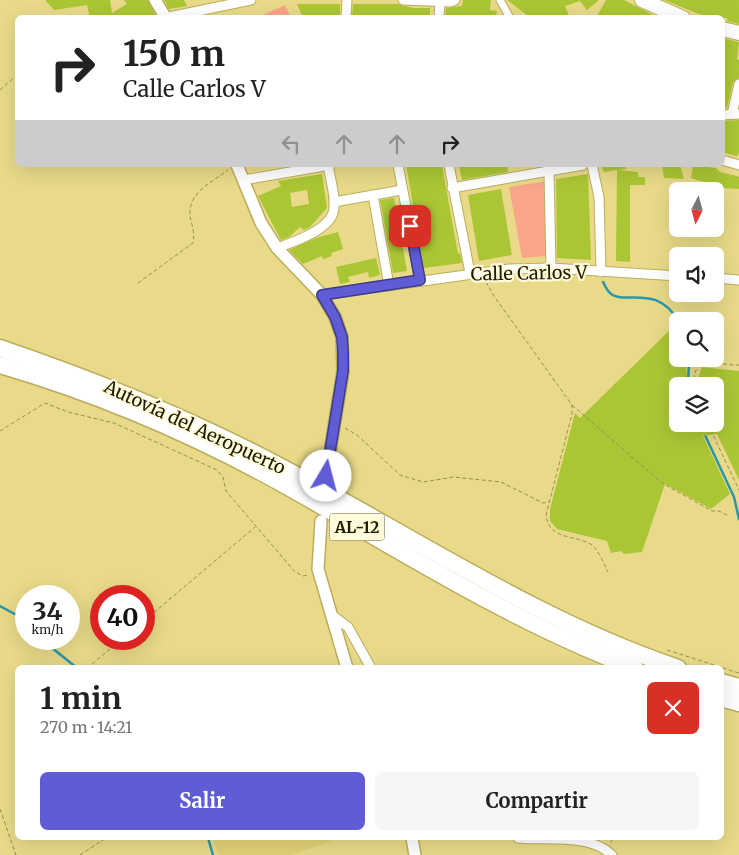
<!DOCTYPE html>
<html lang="es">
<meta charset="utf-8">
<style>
:root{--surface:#fff;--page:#f6f6f6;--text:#222;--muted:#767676;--accent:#5f5cd5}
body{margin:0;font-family:Merriweather,serif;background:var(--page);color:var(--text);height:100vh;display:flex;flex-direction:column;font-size:19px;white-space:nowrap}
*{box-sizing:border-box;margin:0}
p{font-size:16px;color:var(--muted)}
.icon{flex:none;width:28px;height:28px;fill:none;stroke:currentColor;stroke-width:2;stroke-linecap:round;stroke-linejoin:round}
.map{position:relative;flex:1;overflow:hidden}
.sheet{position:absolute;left:15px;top:665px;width:709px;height:175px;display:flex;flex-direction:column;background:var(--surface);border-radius:8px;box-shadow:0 5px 20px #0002}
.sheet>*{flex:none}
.guide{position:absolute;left:15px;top:15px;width:710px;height:152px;border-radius:8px;box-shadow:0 5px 20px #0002;background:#fff;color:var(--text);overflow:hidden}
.needle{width:32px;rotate:186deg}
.buttons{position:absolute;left:669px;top:182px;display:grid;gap:10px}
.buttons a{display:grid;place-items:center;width:55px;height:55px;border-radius:8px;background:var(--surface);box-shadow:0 5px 20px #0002;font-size:25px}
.speed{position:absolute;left:15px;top:585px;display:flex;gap:10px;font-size:25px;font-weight:700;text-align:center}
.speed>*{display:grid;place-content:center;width:65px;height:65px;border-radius:50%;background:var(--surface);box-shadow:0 5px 20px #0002;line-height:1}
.speed small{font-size:12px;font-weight:400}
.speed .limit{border:8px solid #d22;background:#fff;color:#111}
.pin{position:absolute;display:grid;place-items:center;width:42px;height:42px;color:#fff;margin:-21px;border-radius:10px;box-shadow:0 2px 8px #0006}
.me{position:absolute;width:55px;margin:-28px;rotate:8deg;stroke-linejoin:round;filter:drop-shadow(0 0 4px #0008)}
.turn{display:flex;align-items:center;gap:18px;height:105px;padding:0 25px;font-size:22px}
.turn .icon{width:65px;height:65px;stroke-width:2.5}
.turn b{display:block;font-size:35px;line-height:42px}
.lanes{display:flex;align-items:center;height:48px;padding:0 25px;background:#0003;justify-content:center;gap:25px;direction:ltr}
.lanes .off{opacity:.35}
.round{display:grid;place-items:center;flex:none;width:52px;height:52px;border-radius:8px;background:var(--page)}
.headline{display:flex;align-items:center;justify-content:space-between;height:85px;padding:0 25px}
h1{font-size:30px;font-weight:700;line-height:38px}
.action{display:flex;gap:10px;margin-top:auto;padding:10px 25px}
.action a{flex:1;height:58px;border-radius:8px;background:var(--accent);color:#fff;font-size:20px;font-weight:700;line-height:58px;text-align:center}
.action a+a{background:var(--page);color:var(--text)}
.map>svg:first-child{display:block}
.built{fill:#e1d277}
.green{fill:#f9a68a}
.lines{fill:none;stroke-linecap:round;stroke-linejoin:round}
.stream{stroke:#2b97ab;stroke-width:2.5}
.building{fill:#abc635;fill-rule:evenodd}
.pedestrian-casing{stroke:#bcae5e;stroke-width:9}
.minor-casing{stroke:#bcae5e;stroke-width:11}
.tertiary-casing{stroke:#bcae5e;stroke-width:14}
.primary-casing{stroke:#bcae5e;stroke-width:16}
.motorway-casing{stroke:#bcae5e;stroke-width:19}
.path{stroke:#998e52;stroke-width:1;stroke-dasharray:4 2.5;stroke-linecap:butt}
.pedestrian{stroke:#fff;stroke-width:7}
.minor{stroke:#fff;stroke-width:9}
.tertiary{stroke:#fff;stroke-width:11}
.primary{stroke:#fff;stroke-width:14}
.motorway{stroke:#fff;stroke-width:16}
.route-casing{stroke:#3e3c8a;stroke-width:12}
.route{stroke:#5f5cd5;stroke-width:9}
.labels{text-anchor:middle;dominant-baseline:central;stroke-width:4.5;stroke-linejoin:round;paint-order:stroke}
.shield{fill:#fffada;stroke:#635d41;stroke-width:1}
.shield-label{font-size:16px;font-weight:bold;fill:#201a00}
.street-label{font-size:18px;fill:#201a00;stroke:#fffada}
</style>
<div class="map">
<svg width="739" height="855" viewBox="0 0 739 855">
<rect width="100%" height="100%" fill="#e8da88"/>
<path class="built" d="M212,838H340L291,855H219Z"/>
<g class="green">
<path d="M285,5L291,17H258Z"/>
<path d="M547,181V256L522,258L509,187Z"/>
</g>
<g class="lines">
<g class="stream">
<path d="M603,282C605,285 606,289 609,292C622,307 657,282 678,321"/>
<path d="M688,386L689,359"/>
<path d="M704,433L734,497L739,519"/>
<path d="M0,606L26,620"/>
<path d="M41,639L77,668"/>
<path d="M208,838L213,855"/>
</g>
</g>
<g class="building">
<path d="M45,0H110L112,13L127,4L124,0H148L157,18H90L87,5L54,10Z"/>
<path d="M164,0H184L187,6L169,9Z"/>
<path d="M463,0H491L490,10L497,11L496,18H445L446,8L462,6Z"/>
<path d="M507,0H599L587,10L580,1L565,6L570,18L528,16Z"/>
<path d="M606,0H624L659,18H596Z"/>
<path d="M664,0H739V24L727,21V18H709Z"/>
<path d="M297,4H340V18H303Z"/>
<path d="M353,4H398L413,8H430V18L379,16V18H352Z"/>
<path d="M722,38L739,42L737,59L739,60V78L733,82L727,108L722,109Z"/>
<path d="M739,120V153L737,156L722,152V121Z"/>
<path d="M406,165H442L458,254L460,253L462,263L424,268Z"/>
<path d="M459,165H507L508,172L462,180Z"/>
<path d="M601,165H625L626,169L618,170L638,172V177H645V185H630V262L616,261L617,170L604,172Z"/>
<path d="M662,165H680L684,179L664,178Z"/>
<path d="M693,165L716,168L720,172L737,176L739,177V189L723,188L691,178Z"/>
<path d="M322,174L327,208L310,227L304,230L300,227L289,237L281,240L258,196L281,186L278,181ZM307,190L309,204L292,207L290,193Z"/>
<path d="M588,174L591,260L557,258L556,179Z"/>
<path d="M501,189L512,255L479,261L468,195Z"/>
<path d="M394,198L407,271L393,273L380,200Z"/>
<path d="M338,232L343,249L331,253L332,256L323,259L322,256L303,264L289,250L316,238Z"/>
<path d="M376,258L380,275L369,278L368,272L348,277L350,282L340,284L336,267Z"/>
<path d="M673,327L678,339V359H685L688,386H678V424H715V386H695L702,367L739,371V480L717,434L703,436L730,494L711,509L665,484L642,552L624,554L621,551L611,553L607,541L557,529L550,521V509L575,413L580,418Z"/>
</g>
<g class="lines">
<defs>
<path id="pedestrian" d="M500,0L510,18"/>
<g id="minor">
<path d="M403,0L451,2L455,0"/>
<path d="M164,18L251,0"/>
<path d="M346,18L347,0"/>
<path d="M439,18L440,1"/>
<path d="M732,114L739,84"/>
<path d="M722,115L739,114"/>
<path d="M722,160L739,165"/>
<path d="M398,165L420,280"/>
<path d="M449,165L470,273"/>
<path d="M592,165L599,197L601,272"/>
<path d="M549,171L551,268"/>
<path d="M244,180L330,165"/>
<path d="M452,188L583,165"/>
<path d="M373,195L389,286"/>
<path d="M334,202L402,190"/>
<path d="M277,248C293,242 327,231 333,213C337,199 330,179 328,165"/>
<path d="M715,278L739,280"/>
<path d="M322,295L509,269L551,268L678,276"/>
<path d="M333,616L348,627L371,668"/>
<path d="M518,838C548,841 589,833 612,855"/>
</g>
<g id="tertiary">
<path d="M155,0L166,18"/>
<path d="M237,165L261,223L277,248L322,295L335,317L342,337L343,371L326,476"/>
<path d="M321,521L318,569L347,668"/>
<path d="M412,838L415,855"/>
</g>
<g id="primary">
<path d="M642,0L683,18"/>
<path d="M722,29L739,33"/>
</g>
<g id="motorway">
<path d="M0,348C97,381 191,419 281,467C412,536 536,620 678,668"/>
<path d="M0,365C103,395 206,440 299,493C408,555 517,624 635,668"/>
<path d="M721,682L739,687"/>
<path d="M721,698L739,703"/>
</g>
</defs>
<use href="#pedestrian" class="pedestrian-casing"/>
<use href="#minor" class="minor-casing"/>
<use href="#tertiary" class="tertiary-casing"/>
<use href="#primary" class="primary-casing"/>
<use href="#motorway" class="motorway-casing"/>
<g class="path">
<path d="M0,90L18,74"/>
<path d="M486,282L494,296L572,405V414L546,515C549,541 575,534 592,545C599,551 604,564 608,572"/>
<path d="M138,283L193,243C195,232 192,226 190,216C188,192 211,183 228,170"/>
<path d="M695,386C690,352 719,366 739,365"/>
<path d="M572,405L662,483L712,511H719L729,516"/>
<path d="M708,424L739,490"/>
<path d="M345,428L357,435L400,475L423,482L454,477L501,482L543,503L549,502"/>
<path d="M0,431L45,403L68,412L114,423L217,470L223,477L226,491L295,572L303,576L309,575"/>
<path d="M144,621L255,527"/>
<path d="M667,650L739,673"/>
<path d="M92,664L122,639"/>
<path d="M0,809L16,855"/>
<path d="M611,838L612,844"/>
<path d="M80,855L106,838"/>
</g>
<use href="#pedestrian" class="pedestrian"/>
<use href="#minor" class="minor"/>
<use href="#tertiary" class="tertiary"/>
<use href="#primary" class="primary"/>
<use href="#motorway" class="motorway"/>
</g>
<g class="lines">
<defs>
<path id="route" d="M326,476L343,371V352L342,337L335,317L322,295L420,280L410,226"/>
</defs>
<use href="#route" class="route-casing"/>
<use href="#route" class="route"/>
</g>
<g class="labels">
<rect class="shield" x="329.5" y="513.5" width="55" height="27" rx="4"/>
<g class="shield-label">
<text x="357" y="527">AL-12</text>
</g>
<g class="street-label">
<text transform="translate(529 273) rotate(-1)">Calle Carlos V</text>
<text transform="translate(195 427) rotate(25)">Autovía del Aeropuerto</text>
</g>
</g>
</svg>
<div class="buttons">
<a><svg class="needle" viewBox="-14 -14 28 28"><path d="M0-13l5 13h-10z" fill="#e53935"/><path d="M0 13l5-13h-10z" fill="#767676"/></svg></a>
<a><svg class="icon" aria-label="sound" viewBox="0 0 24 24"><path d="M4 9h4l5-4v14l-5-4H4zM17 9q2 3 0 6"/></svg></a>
<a><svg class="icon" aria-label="search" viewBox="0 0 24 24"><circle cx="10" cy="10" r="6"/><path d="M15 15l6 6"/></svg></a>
<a><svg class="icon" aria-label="layers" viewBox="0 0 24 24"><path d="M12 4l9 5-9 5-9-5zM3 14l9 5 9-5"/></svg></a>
</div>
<div class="speed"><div>34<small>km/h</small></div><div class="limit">40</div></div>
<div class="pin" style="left:410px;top:226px;background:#d93025"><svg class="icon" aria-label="arrive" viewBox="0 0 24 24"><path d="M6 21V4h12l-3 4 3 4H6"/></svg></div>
<svg class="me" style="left:326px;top:476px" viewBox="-20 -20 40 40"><circle r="19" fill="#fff"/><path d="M0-13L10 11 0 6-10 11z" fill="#5f5cd5"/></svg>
<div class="guide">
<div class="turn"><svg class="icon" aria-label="right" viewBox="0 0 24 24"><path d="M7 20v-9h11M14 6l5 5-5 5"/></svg><div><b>150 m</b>Calle Carlos V</div></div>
<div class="lanes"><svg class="icon off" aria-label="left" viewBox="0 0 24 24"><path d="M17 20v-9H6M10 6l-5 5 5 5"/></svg><svg class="icon off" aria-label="ahead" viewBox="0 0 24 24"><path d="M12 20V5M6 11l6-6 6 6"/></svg><svg class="icon off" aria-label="ahead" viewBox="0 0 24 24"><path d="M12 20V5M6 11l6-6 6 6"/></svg><svg class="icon" aria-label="right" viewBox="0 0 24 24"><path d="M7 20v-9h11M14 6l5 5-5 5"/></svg></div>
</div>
<section class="sheet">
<div class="headline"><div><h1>1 min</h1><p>270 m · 14:21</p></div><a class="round" style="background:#d93025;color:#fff"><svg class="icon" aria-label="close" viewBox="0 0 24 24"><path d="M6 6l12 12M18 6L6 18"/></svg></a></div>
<div class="action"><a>Salir</a><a>Compartir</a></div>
</section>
</div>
